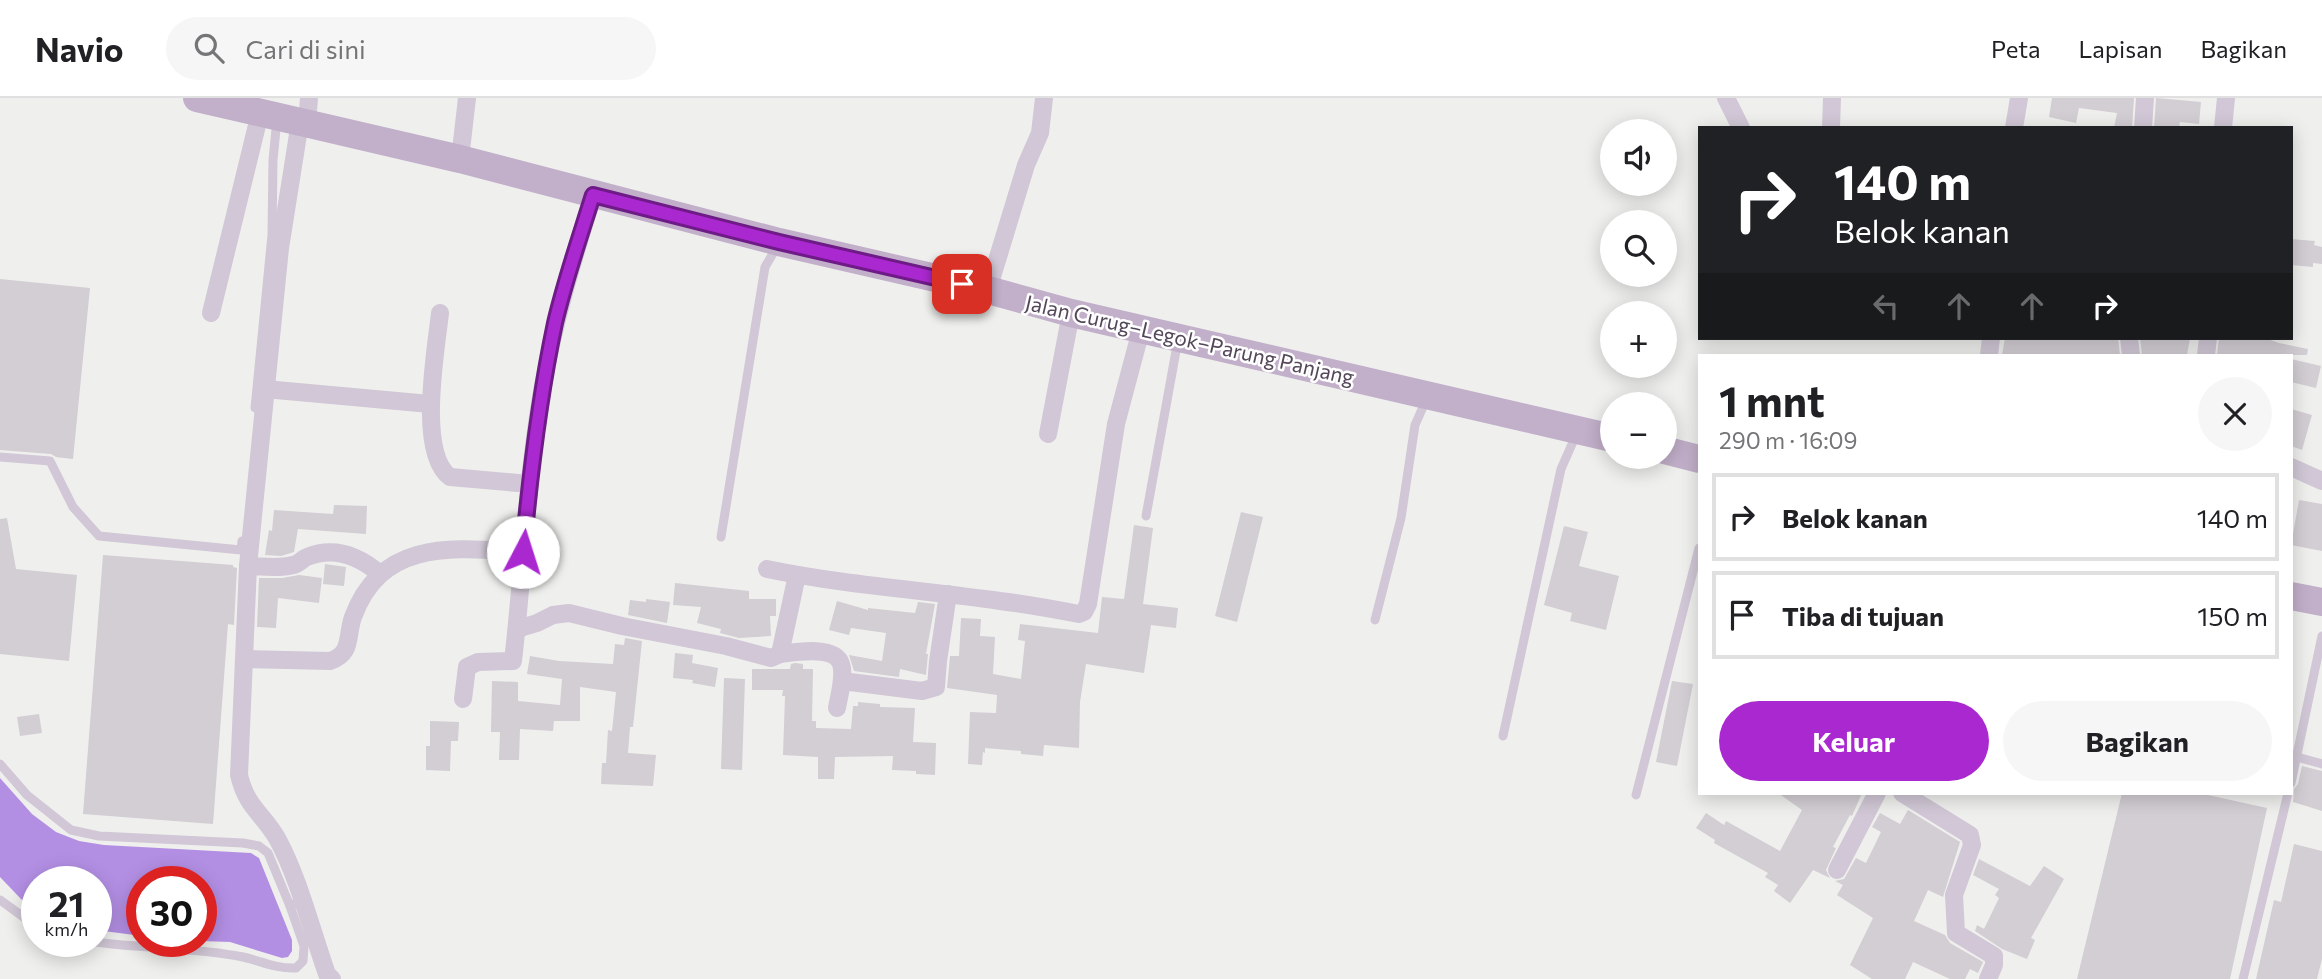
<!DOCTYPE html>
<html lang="id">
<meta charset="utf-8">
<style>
:root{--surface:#fff;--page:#f6f6f6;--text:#202124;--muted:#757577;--line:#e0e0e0;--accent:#aa28cf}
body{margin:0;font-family:Commissioner,sans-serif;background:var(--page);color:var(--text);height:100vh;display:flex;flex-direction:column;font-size:26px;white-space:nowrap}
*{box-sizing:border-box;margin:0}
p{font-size:23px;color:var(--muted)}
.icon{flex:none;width:38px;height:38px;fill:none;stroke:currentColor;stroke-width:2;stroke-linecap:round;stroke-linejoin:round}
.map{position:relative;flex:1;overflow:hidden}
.details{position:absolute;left:1698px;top:256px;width:595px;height:441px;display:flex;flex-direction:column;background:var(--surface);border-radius:0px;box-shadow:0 4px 18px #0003}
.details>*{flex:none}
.top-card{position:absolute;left:1698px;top:28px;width:595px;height:214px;border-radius:0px;box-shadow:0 4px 18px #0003;background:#202124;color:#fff;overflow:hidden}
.tools{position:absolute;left:1600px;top:21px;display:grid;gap:14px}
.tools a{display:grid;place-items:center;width:77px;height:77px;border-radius:50%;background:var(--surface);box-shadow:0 4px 18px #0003;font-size:35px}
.speed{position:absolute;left:21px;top:768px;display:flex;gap:14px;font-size:35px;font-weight:700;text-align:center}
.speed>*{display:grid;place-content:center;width:91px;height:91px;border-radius:50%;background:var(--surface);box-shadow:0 4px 18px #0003;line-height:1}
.speed small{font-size:18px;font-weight:400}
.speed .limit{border:10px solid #d22;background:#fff;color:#111}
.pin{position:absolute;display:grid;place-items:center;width:60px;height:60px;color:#fff;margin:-30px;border-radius:14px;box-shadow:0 4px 10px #0006}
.me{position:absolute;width:77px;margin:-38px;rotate:5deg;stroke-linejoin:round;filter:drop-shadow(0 0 5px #0008)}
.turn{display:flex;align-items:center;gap:24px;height:147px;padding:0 21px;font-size:32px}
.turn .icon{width:91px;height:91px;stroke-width:2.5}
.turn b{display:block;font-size:49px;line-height:60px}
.lanes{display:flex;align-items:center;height:66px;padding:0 21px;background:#0003;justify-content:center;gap:35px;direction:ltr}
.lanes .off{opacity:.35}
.round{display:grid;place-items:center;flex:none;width:74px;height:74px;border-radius:37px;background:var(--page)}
.headline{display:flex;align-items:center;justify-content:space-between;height:119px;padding:0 21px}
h1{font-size:42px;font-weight:700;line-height:52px}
.cta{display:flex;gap:14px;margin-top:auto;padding:14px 21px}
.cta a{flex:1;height:80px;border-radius:42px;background:var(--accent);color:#fff;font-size:28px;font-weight:700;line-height:80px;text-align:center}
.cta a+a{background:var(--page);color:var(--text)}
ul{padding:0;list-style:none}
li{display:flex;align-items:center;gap:21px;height:88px;margin:0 14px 10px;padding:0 7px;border:4px solid var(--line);border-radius:0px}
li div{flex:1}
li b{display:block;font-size:26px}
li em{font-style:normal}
header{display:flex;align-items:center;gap:42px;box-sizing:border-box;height:98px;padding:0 35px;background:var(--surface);border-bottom:2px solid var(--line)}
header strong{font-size:33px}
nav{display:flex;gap:38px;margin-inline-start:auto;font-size:24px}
.search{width:490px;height:63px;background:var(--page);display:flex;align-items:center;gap:18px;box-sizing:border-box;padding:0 24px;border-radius:38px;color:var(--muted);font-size:26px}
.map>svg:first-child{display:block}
.water{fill:#b38fe4}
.building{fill:#d3cdd4}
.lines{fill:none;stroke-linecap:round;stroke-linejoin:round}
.service{stroke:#d1c7d6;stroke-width:9}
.minor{stroke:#d1c7d6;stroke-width:18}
.primary{stroke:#c2afca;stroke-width:28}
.route-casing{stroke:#6e1a87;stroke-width:18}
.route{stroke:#aa28cf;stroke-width:12}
.labels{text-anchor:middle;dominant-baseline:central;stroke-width:5;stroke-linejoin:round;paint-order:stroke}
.street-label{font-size:21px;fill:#534759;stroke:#fff}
</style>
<header>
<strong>Navio</strong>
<div class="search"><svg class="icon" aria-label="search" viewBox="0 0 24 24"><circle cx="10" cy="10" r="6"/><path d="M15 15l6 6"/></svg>Cari di sini</div>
<nav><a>Peta</a><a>Lapisan</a><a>Bagikan</a></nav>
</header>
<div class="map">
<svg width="2322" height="881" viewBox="0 0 2322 881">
<rect width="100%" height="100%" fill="#eff0ed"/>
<path class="water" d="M0,680L32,716L56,734L79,743L104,747L251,755L259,760L292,842V853L288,859L282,860L230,844L201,843V784H142V838L96,832V784H37V812L21,801L0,779Z"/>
<g class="building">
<path d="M2052,0H2134L2132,30H2114L2117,15L2079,10L2076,25L2049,19Z"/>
<path d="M2156,0L2201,4L2199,26L2180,24L2179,30H2154Z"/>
<path d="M2291,141L2315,143L2314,147L2322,149V166L2313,165V169L2291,167Z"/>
<path d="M0,181L90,190L73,361L56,359L51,356L0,352Z"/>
<path d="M2005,240H2118L2120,257H2002Z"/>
<path d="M2140,240H2190L2187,257H2142Z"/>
<path d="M2219,240H2265L2279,245L2308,251L2307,257H2217Z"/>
<path d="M2291,261L2321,268L2316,290L2291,284Z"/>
<path d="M2291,311L2312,317L2302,352L2291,348Z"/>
<path d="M2299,402L2322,406V453L2291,447Z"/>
<path d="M334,407L367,408L366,436L298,431L294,454L281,458L265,457L269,432L272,433L274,412L333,416Z"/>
<path d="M1241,414L1263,419L1237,524L1215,518Z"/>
<path d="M7,420L16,471L77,477L69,563L0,556V421Z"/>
<path d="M1134,427L1153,430L1143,506L1178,510L1176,530L1151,527L1144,575L1086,566L1080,604L1079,650L1044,647L1043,658L1021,656V653L985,650V655L983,654L982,667L968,666L970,614L996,615L997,597L947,590L950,558H959L961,520L981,521L980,538L995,539L993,576L1021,581L1025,543L1018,542L1020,526L1098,535L1102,499L1124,501Z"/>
<path d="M1564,428L1588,434L1579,468L1619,478L1606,532L1570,523L1572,515L1544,507Z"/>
<path d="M103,457L233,467V469L237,470L234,527L228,526L213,726L83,716Z"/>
<path d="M325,466L346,469L344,488L323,486Z"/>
<path d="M299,477L322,480L319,505L278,500L276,530L257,529L259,480H282Z"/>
<path d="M675,485L749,493V501H776V518H770L771,538L739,540L720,535L721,531L697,525L701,509L673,507Z"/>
<path d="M646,501L670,504L667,525L628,517L630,502L646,504Z"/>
<path d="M837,503L868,512V510L915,515L918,504L935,506L926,556H928L926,577L900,571L899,579L854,573L849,557L882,563L886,535L851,530L849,537L829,532Z"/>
<path d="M625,540L642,543L633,629H630L628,655L656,657L653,688L601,686L602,665H606L608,632L612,633L616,594L580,589V623H554L553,633L520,631L519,662H499L500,634H491L492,583L518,584V603L560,607L562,581L527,576L530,558L559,563L613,566L615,546L624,547Z"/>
<path d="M675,555L693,557L692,565L718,570L715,589L692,585L693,582L673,580Z"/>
<path d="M795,565L803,566V571H813L812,623H816V630L851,631L853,608H858V604L880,606V609L915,610L913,644L936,645L935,677L916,676V673L892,672L893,658L835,659L834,681H818V659L783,657L785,598H782L783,592H752V571H790L791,566Z"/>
<path d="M724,580L745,581L742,672L721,671Z"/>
<path d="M1672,583L1693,586L1677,668L1656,664Z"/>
<path d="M39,616L42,635L20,638L17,619Z"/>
<path d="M430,623L459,624L458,643H451L450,673L426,672V648H430Z"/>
<path d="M2302,668L2322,673V713L2293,704L2294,691L2298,686Z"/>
<path d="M1778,695H1862L1852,718L1850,717L1833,749L1836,750L1826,772L1830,780L1813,772L1790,805L1774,793L1778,787L1765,779L1768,775L1714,745L1715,742L1696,730L1706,715L1724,727L1726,723L1780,753L1802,712Z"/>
<path d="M2122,695H2209L2208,697L2267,710L2230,881H2077Z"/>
<path d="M1908,712L1960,744L1943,799L1928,792L1914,823L1945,837L1950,845L1983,864L1978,875L1970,871L1965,881H1950L1913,864L1905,881H1872L1850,867L1873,820L1837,797L1843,787L1835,783L1844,781L1856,760L1866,765L1881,734L1872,729L1880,715L1900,726Z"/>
<path d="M2294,746L2322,753V861L2317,881H2256L2274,802L2281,804Z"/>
<path d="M1979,761L2030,788L2044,768L2064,781L2031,840L2035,842L2027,861L2002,851L1975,833L1977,827L1984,831L1999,800L1995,797L1999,791L1973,777Z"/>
</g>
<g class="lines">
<g class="service">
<path d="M255,310L272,137L273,62L277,21"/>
<path d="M0,359L50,363L73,409L99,438L241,452L242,443"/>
<path d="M1146,418L1178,242"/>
<path d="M721,439L765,169L778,147"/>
<path d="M1375,522L1401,420L1415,327L1427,300"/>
<path d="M1503,638L1561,371L1576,337"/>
<path d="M2297,659L2322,666"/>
<path d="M0,666L27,697L71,732L99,738L243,745L259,748L268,755L290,808L301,802"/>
<path d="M2291,685L2322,538"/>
<path d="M1636,697L1699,450"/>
<path d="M0,802L29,823L37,826"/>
<path d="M96,844C144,851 195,849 243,859C261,863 276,871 296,870L303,863L304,848L290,808"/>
<path d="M2243,881L2288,695"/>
</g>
<g class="minor">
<path d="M1726,0L1741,30"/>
<path d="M300,24L280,150L248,468L239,677C247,711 264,716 278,742C299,781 312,834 327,876L332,881"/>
<path d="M307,27L309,0"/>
<path d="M1831,30L1832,0"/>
<path d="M2014,30L2019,0"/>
<path d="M2143,30L2145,0"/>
<path d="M2223,30L2226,0"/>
<path d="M460,61L467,0"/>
<path d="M988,192L1026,67L1040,35L1044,0"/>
<path d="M211,215L260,15"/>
<path d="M440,215C436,252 417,355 450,379L529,386"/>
<path d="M2129,240L2131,257"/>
<path d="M1989,257L1991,240"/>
<path d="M2206,257L2208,240"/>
<path d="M265,291L430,306"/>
<path d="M1048,336L1071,215"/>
<path d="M2291,369L2322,383"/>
<path d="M248,468C262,468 279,471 293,467C299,466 302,461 307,459C334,448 359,458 380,476"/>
<path d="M767,471C844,487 922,492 1000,503C1026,506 1053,511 1079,516L1084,514L1088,506L1116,326L1141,232"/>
<path d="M517,531L537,525L553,517L569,515L622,528L726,548L771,560L780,556L797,477"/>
<path d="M780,556C795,554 835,547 841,566C845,579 839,597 837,610"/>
<path d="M244,561L330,563C353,555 346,539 353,519C382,440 454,450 523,454"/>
<path d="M842,583L922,593L936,589L938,563L948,496"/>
<path d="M463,601L467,569L478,564L513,563C524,468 527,371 545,277C556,215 575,157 593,97"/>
<path d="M1902,695L1970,737L1972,747L1954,797L1956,835L1994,858V867L1988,881"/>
<path d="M1837,772L1877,695"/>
</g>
<g class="primary">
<path d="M197,0L460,61L779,144L988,192L1071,215L1612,340"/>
<path d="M1664,352L1699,361"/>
<path d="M2291,498L2322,504"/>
</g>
</g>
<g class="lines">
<defs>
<path id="route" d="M523,454C530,377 539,301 555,225C565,182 580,139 593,97L779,144L962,186"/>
</defs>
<use href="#route" class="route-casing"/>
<use href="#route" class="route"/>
</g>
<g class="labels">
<g class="street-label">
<text transform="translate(1190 241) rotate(13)">Jalan Curug–Legok–Parung Panjang</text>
</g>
</g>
</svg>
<div class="tools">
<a><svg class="icon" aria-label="sound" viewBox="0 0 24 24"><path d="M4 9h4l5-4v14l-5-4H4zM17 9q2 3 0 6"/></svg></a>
<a><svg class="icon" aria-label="search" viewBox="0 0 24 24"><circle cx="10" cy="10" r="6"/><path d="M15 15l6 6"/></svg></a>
<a>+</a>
<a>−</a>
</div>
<div class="speed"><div>21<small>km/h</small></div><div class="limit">30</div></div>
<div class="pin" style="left:962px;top:186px;background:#d93025"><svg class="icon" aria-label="arrive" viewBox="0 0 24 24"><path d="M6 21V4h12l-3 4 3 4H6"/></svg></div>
<svg class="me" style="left:523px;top:454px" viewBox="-20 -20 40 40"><circle r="19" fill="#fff"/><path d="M0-13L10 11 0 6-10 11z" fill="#aa28cf"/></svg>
<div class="top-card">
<div class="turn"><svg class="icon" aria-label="right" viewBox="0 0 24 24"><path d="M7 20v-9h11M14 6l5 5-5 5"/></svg><div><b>140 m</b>Belok kanan</div></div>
<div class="lanes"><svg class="icon off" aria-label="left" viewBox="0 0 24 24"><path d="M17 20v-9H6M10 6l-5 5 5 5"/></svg><svg class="icon off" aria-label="ahead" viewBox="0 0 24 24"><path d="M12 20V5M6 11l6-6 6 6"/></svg><svg class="icon off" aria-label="ahead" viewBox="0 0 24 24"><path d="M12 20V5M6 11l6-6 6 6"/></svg><svg class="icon" aria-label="right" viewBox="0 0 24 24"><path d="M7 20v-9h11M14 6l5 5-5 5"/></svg></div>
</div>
<section class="details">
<div class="headline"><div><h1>1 mnt</h1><p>290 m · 16:09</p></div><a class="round"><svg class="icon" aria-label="close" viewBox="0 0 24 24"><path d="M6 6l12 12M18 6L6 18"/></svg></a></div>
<ul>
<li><svg class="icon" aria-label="right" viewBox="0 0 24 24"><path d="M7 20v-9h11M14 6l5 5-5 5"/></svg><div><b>Belok kanan</b></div><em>140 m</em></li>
<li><svg class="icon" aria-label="arrive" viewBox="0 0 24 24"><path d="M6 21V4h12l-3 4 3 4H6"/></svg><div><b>Tiba di tujuan</b></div><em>150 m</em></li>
</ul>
<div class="cta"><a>Keluar</a><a>Bagikan</a></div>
</section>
</div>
